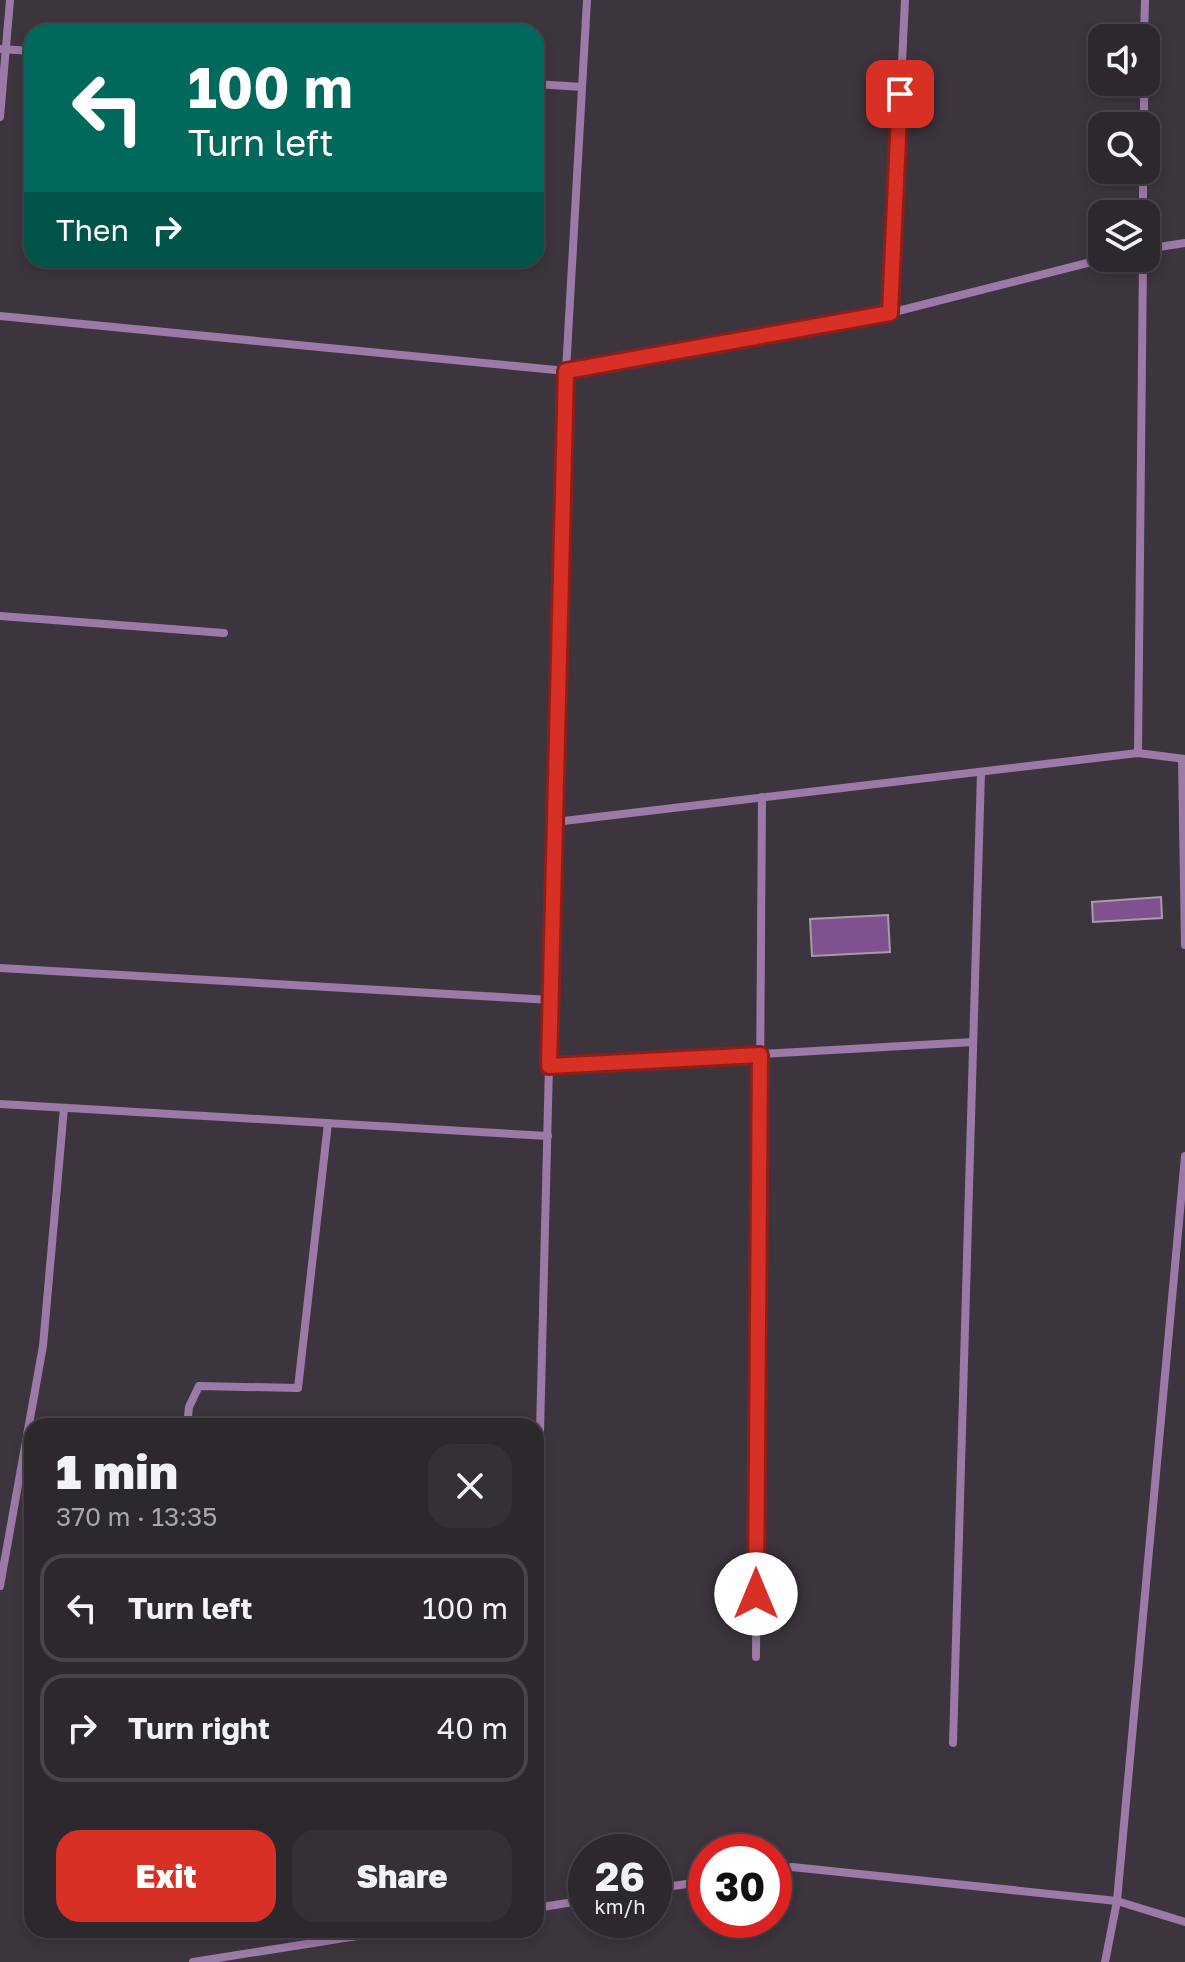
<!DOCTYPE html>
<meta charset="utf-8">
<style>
:root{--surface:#2d282e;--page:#353036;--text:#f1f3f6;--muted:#a7a6aa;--line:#48444a;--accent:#d93025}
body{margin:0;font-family:"Golos Text",sans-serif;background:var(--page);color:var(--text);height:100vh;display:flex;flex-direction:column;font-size:30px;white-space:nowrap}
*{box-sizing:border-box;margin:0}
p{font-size:26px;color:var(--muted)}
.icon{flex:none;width:44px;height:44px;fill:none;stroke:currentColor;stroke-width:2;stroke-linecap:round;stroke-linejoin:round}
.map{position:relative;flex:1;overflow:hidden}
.drawer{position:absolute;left:24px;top:1418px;width:520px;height:520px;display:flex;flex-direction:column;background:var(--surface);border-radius:24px;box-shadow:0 4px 12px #0003,0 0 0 2px var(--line)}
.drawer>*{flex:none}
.hud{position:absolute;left:24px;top:24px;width:520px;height:244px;border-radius:24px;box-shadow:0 4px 12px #0003,0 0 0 2px var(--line);background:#00695c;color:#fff;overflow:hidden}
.controls{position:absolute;left:1088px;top:24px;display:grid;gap:16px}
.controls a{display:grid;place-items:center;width:72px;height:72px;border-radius:16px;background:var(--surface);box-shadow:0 4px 12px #0003,0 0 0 2px var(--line);font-size:40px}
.speed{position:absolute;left:568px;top:1834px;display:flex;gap:16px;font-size:40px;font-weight:700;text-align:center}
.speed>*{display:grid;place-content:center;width:104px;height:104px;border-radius:50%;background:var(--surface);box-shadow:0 4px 12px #0003,0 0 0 2px var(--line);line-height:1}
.speed small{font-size:20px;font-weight:400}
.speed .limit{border:12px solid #d22;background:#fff;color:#111}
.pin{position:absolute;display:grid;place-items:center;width:68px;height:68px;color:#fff;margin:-34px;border-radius:16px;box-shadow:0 4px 12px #0006}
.me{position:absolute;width:88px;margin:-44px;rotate:0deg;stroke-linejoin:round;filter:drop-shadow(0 0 6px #0008)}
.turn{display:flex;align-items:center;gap:28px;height:168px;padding:0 32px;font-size:36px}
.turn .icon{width:104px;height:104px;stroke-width:2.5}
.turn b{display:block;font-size:56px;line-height:68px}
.then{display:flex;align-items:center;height:76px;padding:0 32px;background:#0003;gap:16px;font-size:30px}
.round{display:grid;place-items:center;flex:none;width:84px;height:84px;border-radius:24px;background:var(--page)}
.headline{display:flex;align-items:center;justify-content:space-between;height:136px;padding:0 32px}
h1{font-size:48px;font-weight:800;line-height:60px}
.primary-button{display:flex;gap:16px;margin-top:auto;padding:16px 32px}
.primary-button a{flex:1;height:92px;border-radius:24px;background:var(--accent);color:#fff;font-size:32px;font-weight:800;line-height:92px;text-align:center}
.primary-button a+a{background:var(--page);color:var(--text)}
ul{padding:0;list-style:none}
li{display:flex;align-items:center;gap:24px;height:108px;margin:0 16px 12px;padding:0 16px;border:4px solid var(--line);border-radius:24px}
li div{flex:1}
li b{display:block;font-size:30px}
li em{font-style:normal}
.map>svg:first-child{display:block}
.building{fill:#7f518f;stroke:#a59ca8;stroke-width:2}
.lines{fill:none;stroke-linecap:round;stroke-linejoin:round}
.minor{stroke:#9c7aa7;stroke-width:8}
.route-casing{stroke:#8d1f18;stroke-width:20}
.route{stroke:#d93025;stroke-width:14}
</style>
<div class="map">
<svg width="1185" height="1962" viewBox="0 0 1185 1962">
<rect width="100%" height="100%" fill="#3c353e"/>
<g class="building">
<path d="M1161,897L1162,918L1093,922L1092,902Z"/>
<path d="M888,915L890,952L812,956L810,919Z"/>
</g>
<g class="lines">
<g class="minor">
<path d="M1144,38L1145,0"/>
<path d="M0,49L32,51"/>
<path d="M536,84L582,87"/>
<path d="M0,117L10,0"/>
<path d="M1144,126V82"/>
<path d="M1143,214V170"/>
<path d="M1146,249L1185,243"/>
<path d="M890,313L905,0"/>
<path d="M0,316L566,371L890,313L1107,258"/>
<path d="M0,616L224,633"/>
<path d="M1138,753L1143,258"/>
<path d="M1182,759L1185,945"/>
<path d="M555,822L1138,753L1185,759"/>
<path d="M0,968L551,1000"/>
<path d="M549,1066L973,1042"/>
<path d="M0,1104L548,1136"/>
<path d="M187,1426L189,1407L199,1386L298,1388L328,1123"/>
<path d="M0,1586L43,1346L64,1108"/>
<path d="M536,1596L566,371L587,0"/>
<path d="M756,1657L762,797"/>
<path d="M953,1743L981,772"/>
<path d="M774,1870L792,1867L1117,1901L1185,1922"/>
<path d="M654,1889L706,1881"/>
<path d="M536,1908L586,1900"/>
<path d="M193,1962L395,1930"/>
<path d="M1105,1962L1117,1901L1185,1156"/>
</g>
</g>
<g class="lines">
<defs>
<path id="route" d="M756,1594L760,1055L549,1066L566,371L890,313L900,94"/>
</defs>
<use href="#route" class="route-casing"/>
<use href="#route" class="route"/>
</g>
</svg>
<div class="controls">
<a><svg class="icon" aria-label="sound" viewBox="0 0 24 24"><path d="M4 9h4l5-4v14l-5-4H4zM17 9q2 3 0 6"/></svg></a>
<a><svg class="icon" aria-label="search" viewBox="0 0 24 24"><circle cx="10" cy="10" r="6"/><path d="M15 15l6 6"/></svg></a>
<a><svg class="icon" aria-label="layers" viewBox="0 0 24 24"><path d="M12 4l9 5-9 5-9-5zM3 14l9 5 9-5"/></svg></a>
</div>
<div class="speed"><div>26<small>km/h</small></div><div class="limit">30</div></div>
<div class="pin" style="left:900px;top:94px;background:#d93025"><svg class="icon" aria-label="arrive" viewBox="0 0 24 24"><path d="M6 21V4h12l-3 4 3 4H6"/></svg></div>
<svg class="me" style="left:756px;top:1594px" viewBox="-20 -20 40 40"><circle r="19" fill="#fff"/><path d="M0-13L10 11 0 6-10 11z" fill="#d93025"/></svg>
<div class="hud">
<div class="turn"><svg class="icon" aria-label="left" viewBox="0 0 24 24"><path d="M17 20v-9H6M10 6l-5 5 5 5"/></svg><div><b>100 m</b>Turn left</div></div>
<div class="then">Then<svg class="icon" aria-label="right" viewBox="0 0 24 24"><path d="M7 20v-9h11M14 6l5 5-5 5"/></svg></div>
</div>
<section class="drawer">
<div class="headline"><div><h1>1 min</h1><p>370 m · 13:35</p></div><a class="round"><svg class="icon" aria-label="close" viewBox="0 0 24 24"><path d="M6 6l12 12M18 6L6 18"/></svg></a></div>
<ul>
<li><svg class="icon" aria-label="left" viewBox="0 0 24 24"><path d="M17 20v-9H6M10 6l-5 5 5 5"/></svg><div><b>Turn left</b></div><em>100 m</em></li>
<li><svg class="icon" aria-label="right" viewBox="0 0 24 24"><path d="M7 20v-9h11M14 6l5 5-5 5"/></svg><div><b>Turn right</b></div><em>40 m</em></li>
</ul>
<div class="primary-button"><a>Exit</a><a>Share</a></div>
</section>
</div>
